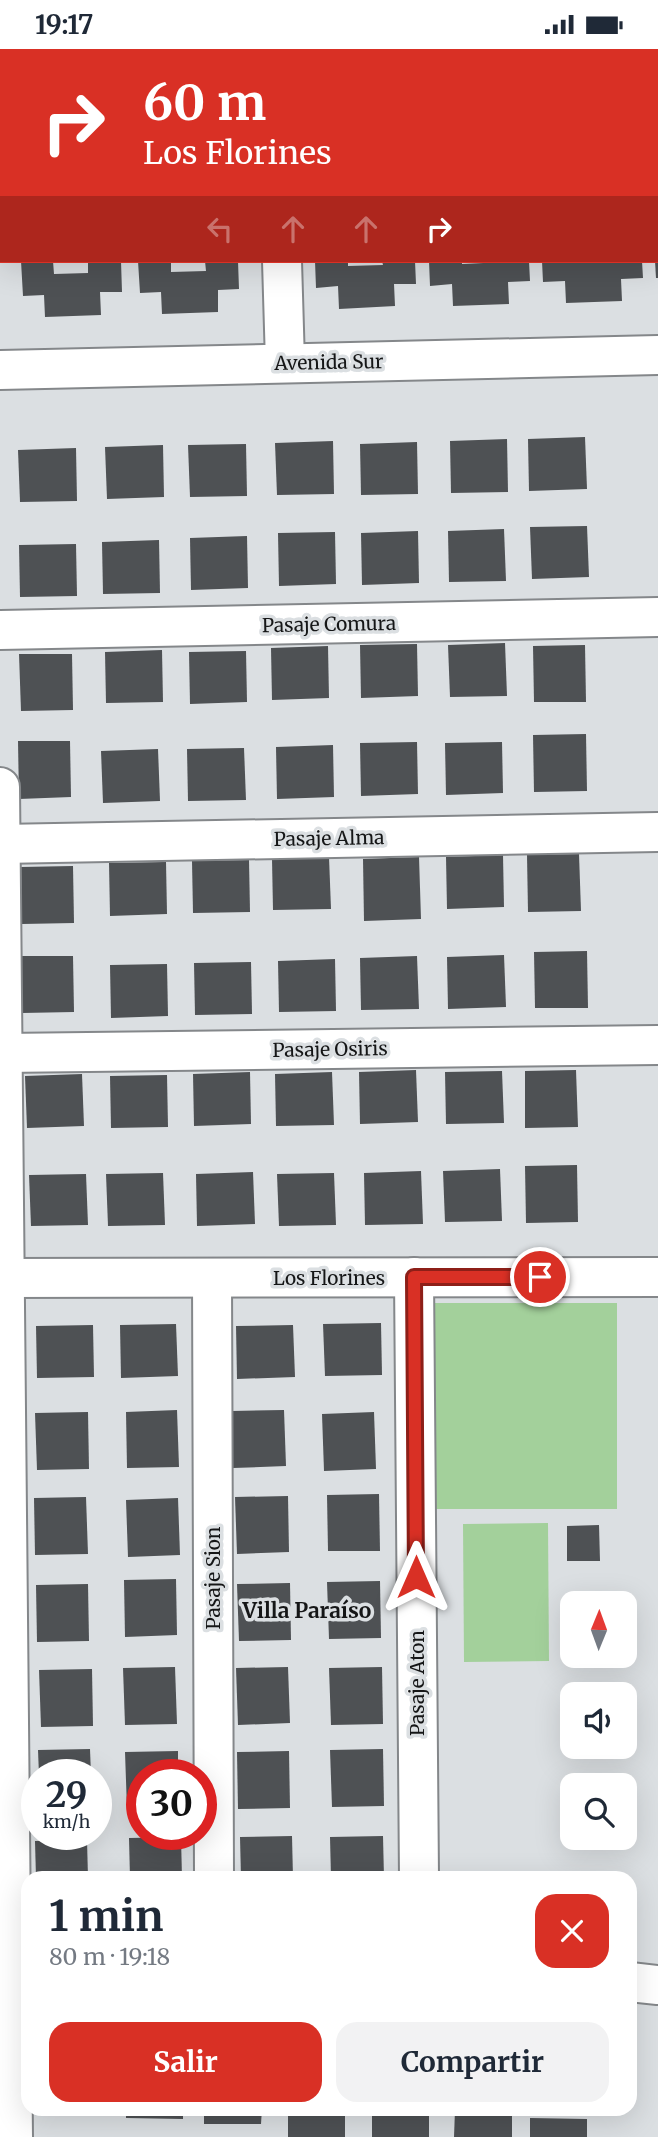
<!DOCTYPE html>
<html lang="es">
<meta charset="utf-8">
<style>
:root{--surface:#fff;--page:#f2f2f3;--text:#1f2937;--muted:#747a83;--accent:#d93025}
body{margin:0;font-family:Merriweather,serif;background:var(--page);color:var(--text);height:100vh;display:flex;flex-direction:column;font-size:26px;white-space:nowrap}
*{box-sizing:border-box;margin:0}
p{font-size:23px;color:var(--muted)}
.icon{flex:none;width:38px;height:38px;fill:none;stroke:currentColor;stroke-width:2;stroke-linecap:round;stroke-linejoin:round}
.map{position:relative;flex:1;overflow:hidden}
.drawer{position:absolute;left:21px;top:1822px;width:616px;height:245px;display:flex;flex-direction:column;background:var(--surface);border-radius:21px;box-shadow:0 7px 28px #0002}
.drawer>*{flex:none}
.guide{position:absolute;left:0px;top:0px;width:658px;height:214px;box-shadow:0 7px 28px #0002;background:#d93025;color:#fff;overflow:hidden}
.needle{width:46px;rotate:1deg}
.fabs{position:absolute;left:560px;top:1542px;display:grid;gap:14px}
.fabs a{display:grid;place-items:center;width:77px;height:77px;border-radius:14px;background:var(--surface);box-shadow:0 7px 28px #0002;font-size:35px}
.speed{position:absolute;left:21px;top:1710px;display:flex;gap:14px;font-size:35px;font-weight:700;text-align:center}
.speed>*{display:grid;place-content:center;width:91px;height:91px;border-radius:50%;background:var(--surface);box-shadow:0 7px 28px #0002;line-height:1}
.speed small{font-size:18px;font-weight:400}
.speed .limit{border:10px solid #d22;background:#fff;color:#111}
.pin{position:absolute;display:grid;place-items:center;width:60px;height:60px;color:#fff;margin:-30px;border:4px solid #fff;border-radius:50%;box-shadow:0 2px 7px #0007}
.me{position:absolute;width:77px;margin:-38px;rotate:0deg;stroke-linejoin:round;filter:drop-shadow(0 0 5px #0008)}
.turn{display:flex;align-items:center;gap:24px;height:147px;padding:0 28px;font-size:32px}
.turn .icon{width:91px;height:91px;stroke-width:2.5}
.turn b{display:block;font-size:49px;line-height:60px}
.lanes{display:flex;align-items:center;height:66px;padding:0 28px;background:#0003;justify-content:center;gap:35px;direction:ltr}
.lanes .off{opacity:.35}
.round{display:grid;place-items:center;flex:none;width:74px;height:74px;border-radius:21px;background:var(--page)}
.summary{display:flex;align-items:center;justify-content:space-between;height:119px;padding:0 28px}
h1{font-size:42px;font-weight:700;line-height:52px}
.button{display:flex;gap:14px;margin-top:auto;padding:14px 28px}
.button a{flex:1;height:80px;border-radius:21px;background:var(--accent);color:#fff;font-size:28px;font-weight:700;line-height:80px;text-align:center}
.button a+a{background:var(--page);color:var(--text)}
.status{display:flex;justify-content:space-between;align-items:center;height:49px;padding:0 35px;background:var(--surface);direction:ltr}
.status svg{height:19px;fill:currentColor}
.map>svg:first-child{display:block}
.green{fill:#a3d09b}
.building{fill:#4e5154}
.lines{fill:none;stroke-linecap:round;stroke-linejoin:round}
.minor-casing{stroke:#84878a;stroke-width:42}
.minor{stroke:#fff;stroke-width:38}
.route-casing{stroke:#8d1f18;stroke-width:18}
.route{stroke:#d93025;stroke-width:12}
.labels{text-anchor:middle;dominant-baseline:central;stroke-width:7;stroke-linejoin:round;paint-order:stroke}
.street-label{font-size:19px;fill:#151617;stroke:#dbdfe2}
.neighbourhood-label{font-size:21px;font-weight:bold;fill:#151617;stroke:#dbdfe2}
</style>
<div class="status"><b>19:17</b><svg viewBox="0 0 49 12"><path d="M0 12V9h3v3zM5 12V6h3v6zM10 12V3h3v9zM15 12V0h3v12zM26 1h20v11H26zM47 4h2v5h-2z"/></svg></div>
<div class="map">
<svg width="658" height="2088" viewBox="0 0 658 2088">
<rect width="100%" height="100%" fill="#dbdfe2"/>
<g class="green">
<rect x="435" y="1254" width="182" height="206"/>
<path d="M548,1474L549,1612L464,1613L463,1475Z"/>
</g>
<g class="building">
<path d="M21,212H53L54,225L88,224V212H121L122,243H100L101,266L45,268L44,246L23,247Z"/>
<path d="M138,212H171V223L206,222L205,212H238L239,240L218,241V263L162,265L161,243L140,244Z"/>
<path d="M315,212H348V217L383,216L382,212H415L416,235H394L395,257L339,260L338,237L316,239Z"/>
<path d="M429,212H462V215L529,212L530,232L508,233L509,255L453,257L452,235L430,237Z"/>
<path d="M542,212H642L643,229L621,230L622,252L566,254L565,232L543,233Z"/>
<path d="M655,212H658V229H656Z"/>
<path d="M585,388L587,440L529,442L528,390Z"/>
<path d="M507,390L508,443L451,444L450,392Z"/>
<path d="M333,392L334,445L277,446L275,394Z"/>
<path d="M417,393L418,445L361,446L360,395Z"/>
<path d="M246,395L247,447L190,448L188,396Z"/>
<path d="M163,396L164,448L107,450L105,398Z"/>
<path d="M76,399L77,452L20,453L18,401Z"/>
<path d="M587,477L589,528L532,530L530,478Z"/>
<path d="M504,480L506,532L449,533L448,482Z"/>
<path d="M418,482L419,534L362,536L361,484Z"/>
<path d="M335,483L336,535L279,537L278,484Z"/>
<path d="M247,487L248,539L191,541L190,489Z"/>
<path d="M159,491L160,544L103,545L102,493Z"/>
<path d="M76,495L77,547L20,548L19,496Z"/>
<path d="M505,594L507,647L450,648L448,596Z"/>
<path d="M417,595L418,647L361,649L360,596Z"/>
<path d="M585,596L586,653H534L533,597Z"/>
<path d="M328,597L329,649L272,651L271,599Z"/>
<path d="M162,601L163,653L106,654L105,603Z"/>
<path d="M246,602L247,653L190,655L189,603Z"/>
<path d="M19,605H72L73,661L21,662Z"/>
<path d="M586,685L587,742L534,743L533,686Z"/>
<path d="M18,692H70L71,748L19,750Z"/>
<path d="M417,693L418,745L361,747L360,694Z"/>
<path d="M502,693L503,744L446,746L445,694Z"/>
<path d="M333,696L334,748L277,750L276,698Z"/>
<path d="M244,699L246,751L188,752L187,700Z"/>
<path d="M158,700L160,752L103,754L101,702Z"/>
<path d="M579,805L581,862L528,863L527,806Z"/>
<path d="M503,806L504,858L447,860L446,808Z"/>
<path d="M329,808L331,860L273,861L272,810Z"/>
<path d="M419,808L421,870L364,872L363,810Z"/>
<path d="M249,811L250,863L193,864L192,812Z"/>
<path d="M166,813L167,865L110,867L109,814Z"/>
<path d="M73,817L74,874L22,875L21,818Z"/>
<path d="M587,902L588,959H535L534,903Z"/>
<path d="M504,906L506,958L448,960L447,908Z"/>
<path d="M21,907H73L74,963L22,964Z"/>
<path d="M417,907L419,960L361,961L360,909Z"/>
<path d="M335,910L336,962L279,963L278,912Z"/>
<path d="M251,913L252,965L195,966L194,914Z"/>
<path d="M167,915L168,967L111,969L110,916Z"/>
<path d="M416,1021L418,1073L360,1075L359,1023Z"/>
<path d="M576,1021L578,1078L525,1079V1022Z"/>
<path d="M502,1022L504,1074L446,1075L445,1023Z"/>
<path d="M250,1023L251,1075L194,1077L193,1025Z"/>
<path d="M332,1023L334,1076L276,1077L275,1025Z"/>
<path d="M82,1025L84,1077L27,1079L25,1027Z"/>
<path d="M167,1026L168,1078L111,1079L110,1027Z"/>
<path d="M577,1116L578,1173L526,1174L525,1117Z"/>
<path d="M500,1120L502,1172L445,1173L443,1122Z"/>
<path d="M421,1122L423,1175L365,1176L364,1124Z"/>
<path d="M253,1123L255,1175L197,1177L196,1125Z"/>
<path d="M163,1124L165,1176L108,1177L106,1125Z"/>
<path d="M334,1124L336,1176L279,1177L277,1125Z"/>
<path d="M86,1125L88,1176L31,1177L29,1126Z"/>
<path d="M381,1274L382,1326L325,1327L323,1275Z"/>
<path d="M176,1275L178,1327L121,1329L120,1276Z"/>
<path d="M93,1276L94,1328L37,1329L36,1277Z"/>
<path d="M293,1276L295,1328L237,1330L236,1277Z"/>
<path d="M177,1361L179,1418L127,1419L126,1363Z"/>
<path d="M284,1361L286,1417L233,1419L232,1362Z"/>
<path d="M88,1363L89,1420L37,1421L35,1364Z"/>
<path d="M374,1363L376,1420L324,1422L322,1365Z"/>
<path d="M379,1445L380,1502H328L327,1446Z"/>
<path d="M288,1447L289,1503L237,1505L235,1448Z"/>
<path d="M86,1448L88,1505L35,1506L34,1449Z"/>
<path d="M178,1449L180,1506L128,1508L126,1451Z"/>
<path d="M599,1476L600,1512H567V1477Z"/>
<path d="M176,1530L177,1586L125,1588L124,1531Z"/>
<path d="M380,1532L381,1589L329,1590L327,1533Z"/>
<path d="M290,1534L291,1591L239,1592L237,1535Z"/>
<path d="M88,1535L89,1592L37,1593L36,1536Z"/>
<path d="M175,1618L177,1675L125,1676L123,1619Z"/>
<path d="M288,1618L290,1674L238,1676L236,1619Z"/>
<path d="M382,1618L383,1675L331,1676L329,1619Z"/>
<path d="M92,1620L93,1677L41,1678L39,1621Z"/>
<path d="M90,1700L91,1726H39L38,1701Z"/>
<path d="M383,1700L384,1757L332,1758L330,1701Z"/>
<path d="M178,1702V1726H142V1759L127,1760L125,1703Z"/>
<path d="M289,1702L290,1759L238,1760L237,1703Z"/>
<path d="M292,1787L293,1829H241L240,1788Z"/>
<path d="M383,1787L384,1829H331L330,1788Z"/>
<path d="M181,1788L182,1829H130L129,1789Z"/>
<path d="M87,1791L88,1829H36L35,1792Z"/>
<path d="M126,2060H183V2070L126,2069Z"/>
<path d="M204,2060H262L261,2075H204Z"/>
<rect x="288" y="2060" width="57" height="28"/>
<rect x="372" y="2060" width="57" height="28"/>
<path d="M455,2061L512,2062V2088H454Z"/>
<path d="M530,2069L587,2070V2088H530Z"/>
</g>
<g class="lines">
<defs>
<g id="minor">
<path d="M276,0V2"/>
<path d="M656,5H658"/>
<path d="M282,212L285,314"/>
<path d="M0,321L658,306"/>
<path d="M0,581L658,568"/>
<path d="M0,738L13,2088"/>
<path d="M1,795L658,783"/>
<path d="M3,1004L658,996"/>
<path d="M414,1228L419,1829"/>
<path d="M0,1229L658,1228"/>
<path d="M212,1229L214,1829"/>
<path d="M630,1933L658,1936"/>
</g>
</defs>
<use href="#minor" class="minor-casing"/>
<use href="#minor" class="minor"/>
</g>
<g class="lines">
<defs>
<path id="route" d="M416,1528L414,1228H540"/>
</defs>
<use href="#route" class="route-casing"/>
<use href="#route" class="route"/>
</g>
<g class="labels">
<g class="street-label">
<text transform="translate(329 313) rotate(-1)">Avenida Sur</text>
<text transform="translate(329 575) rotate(-1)">Pasaje Comura</text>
<text transform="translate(329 789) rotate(-1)">Pasaje Alma</text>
<text transform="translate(330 1000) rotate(-1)">Pasaje Osiris</text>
<text x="329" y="1229">Los Florines</text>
<text transform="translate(213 1529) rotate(-90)">Pasaje Sion</text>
<text transform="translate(417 1634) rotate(-90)">Pasaje Aton</text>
</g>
<g class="neighbourhood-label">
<text x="307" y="1561">Villa Paraíso</text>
</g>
</g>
</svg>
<div class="fabs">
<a><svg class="needle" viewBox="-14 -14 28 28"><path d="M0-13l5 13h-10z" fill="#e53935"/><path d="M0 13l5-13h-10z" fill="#747a83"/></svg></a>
<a><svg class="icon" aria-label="sound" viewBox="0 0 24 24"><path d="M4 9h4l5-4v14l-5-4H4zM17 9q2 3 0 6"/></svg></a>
<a><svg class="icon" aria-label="search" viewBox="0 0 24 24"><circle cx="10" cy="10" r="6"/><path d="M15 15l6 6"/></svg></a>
</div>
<div class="speed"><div>29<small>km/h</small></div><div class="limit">30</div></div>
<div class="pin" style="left:540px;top:1228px;background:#d93025"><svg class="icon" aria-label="arrive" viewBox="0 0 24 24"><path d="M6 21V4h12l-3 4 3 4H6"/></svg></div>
<svg class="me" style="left:416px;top:1528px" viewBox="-20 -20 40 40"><path d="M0-17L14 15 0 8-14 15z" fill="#d93025" stroke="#fff" stroke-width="4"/></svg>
<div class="guide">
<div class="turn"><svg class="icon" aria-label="right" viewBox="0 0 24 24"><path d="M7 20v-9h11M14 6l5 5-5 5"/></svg><div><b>60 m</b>Los Florines</div></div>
<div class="lanes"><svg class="icon off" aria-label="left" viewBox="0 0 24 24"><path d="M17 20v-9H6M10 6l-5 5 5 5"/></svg><svg class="icon off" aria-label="ahead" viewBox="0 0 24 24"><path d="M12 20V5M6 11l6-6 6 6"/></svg><svg class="icon off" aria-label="ahead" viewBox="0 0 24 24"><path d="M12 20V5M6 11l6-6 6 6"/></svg><svg class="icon" aria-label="right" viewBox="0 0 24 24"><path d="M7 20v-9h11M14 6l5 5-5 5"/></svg></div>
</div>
<section class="drawer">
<div class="summary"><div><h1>1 min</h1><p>80 m · 19:18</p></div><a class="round" style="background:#d93025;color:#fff"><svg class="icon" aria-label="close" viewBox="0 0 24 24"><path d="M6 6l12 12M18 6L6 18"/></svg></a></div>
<div class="button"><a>Salir</a><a>Compartir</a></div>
</section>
</div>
